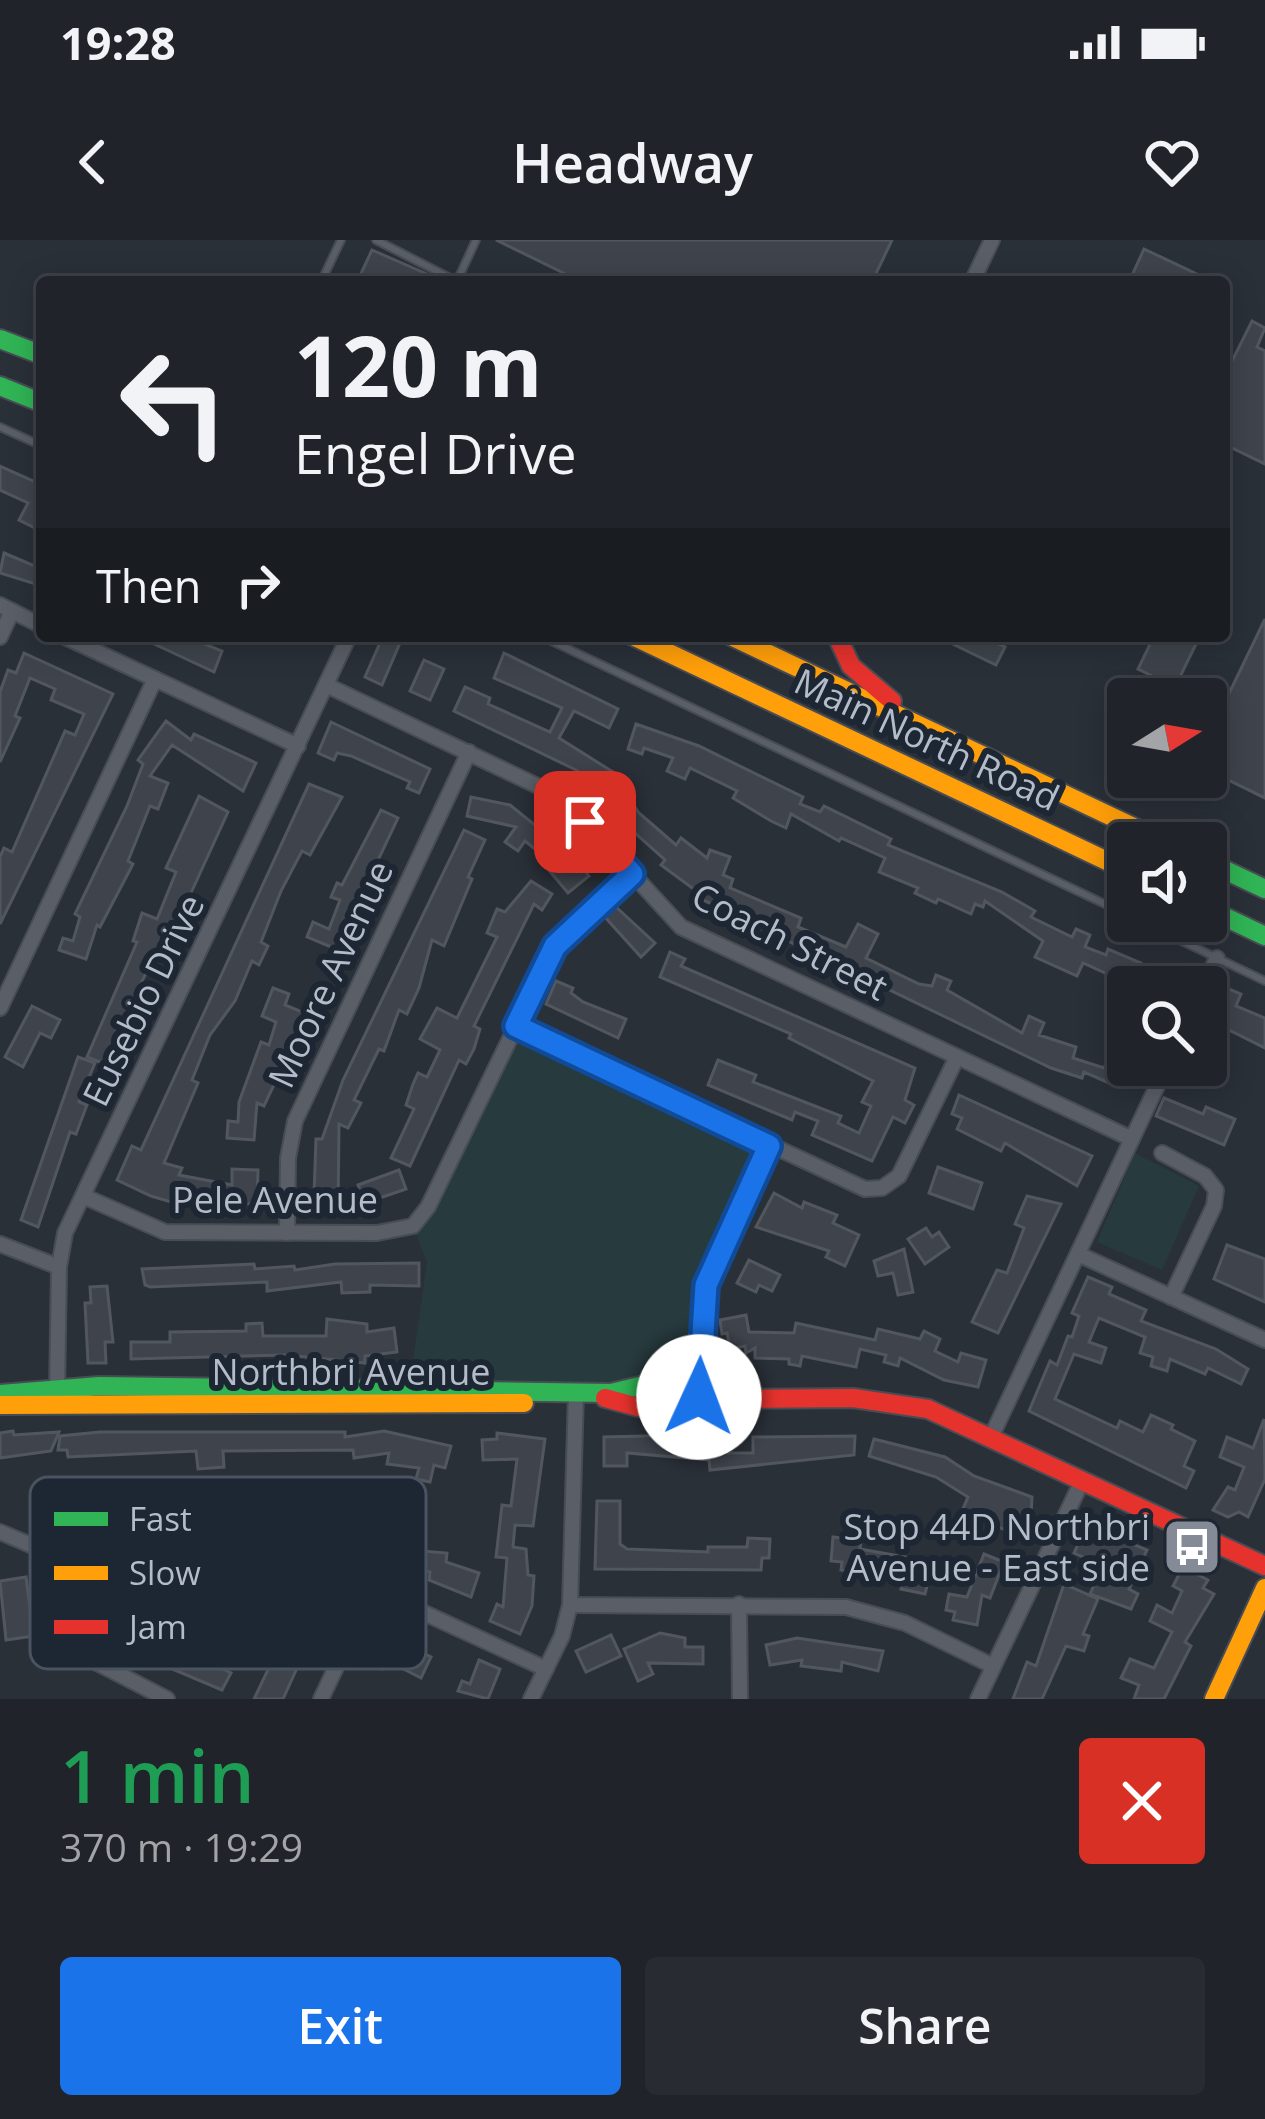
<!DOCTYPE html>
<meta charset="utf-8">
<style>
:root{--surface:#20242a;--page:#282c32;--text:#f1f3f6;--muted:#a2a4a8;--line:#3d4147;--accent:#1a73e8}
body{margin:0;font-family:"Open Sans",sans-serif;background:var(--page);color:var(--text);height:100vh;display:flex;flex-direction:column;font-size:45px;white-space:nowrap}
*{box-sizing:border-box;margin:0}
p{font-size:39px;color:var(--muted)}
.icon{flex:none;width:66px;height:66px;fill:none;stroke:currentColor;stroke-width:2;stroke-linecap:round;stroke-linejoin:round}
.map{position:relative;height:1459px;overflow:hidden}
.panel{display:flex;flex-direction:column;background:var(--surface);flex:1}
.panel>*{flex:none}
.guide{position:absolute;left:36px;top:36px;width:1194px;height:366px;border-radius:12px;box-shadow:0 6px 30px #0003,0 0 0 3px var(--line);background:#20242a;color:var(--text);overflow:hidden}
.needle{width:78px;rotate:79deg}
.fabs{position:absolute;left:1107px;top:438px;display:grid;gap:24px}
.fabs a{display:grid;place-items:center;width:120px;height:120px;border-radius:12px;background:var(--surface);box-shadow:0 6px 30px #0003,0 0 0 3px var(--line);font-size:60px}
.pin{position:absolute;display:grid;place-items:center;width:102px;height:102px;color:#fff;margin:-51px;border-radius:24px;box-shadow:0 6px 18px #0006}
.me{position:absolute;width:132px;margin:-66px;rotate:2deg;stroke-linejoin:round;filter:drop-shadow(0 0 9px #0008)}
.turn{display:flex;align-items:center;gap:42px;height:252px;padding:0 60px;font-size:54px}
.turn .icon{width:156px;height:156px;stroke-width:2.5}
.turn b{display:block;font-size:84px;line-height:102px}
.then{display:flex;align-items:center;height:114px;padding:0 60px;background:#0003;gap:24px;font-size:45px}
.round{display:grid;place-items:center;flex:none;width:126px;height:126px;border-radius:12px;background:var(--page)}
.summary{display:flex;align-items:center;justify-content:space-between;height:204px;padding:0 60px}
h1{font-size:72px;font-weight:600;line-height:90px;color:#1e9e55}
.action{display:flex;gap:24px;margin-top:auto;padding:24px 60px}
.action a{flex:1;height:138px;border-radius:12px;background:var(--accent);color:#fff;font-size:48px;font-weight:600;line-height:138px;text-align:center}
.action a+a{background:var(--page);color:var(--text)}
.status{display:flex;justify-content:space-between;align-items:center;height:84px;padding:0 60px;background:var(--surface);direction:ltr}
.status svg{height:33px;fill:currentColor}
header{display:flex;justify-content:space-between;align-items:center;height:156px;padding:0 60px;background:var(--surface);font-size:54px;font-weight:600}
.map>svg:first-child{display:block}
.green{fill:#273a3e}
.building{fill:#3f444c;stroke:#52575f;stroke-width:3}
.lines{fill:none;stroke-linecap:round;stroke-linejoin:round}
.lane-casing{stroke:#484c55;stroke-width:10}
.street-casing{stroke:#484c55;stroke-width:18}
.fast-casing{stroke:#484c55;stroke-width:22}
.slow-casing{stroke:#484c55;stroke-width:22}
.jam-casing{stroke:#484c55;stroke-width:22}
.lane{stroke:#5a5e66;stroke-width:6}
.street{stroke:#5a5e66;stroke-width:14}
.fast{stroke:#30b455;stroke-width:18}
.slow{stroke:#ff9f0a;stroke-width:18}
.jam{stroke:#e5322d;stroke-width:18}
.route-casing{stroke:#114b97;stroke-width:30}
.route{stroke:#1a73e8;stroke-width:21}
.labels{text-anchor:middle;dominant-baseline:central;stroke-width:12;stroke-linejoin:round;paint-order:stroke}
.street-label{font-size:36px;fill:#b4bcc9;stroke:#1d2633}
.poi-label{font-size:36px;fill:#b4bcc9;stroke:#1d2633;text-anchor:end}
.key{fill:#1d2633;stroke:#4a5360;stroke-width:3}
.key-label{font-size:33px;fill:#b4bcc9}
</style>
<div class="status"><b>19:28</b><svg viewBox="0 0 49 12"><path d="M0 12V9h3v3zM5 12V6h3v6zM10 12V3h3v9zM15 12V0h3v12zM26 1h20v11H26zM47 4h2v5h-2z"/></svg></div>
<header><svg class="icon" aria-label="back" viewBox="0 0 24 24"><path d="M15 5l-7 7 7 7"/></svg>Headway<svg class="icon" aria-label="heart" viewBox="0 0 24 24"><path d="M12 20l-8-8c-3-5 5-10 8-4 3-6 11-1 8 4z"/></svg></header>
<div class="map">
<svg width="1265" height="1459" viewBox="0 0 1265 1459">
<rect width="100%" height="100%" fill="#2a3038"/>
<g class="green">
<path d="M516,786L769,906L712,1029L699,1157L409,1150L427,1022L413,986Z"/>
<path d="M1135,913L1199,946L1162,1030L1097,1002Z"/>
</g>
<g class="building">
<path d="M496,0H892L872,42H582Z"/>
<path d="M1144,9L1214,42H1129Z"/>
<path d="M372,10L427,34L442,42H357Z"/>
<path d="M1252,81L1265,88L1257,107L1265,111V224L1224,204V137Z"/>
<path d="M0,226L42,245L37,289L19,280L28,263L0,250Z"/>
<path d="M4,313L42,329V346L0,333Z"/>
<path d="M1265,379V558L1206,529V501Z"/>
<path d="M137,396H185L222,411L214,432Z"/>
<path d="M383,396H403L382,445L365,437Z"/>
<path d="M936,396H981L1005,407L996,425Z"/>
<path d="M1154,396H1200L1175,447L1138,429Z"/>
<path d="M24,413L113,454L0,684V617L4,608L12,612L65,491L75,495L84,474L51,460L55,449L30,438L15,476L20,478L0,522V452L8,430L16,433Z"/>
<path d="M504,413L618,469L609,488L574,471L559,498L621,537L618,542L639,573L676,605L681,598L707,618L710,610L730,617L723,635L733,639L730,648L801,678L798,687L846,707L858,684L878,694L866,718L919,744L932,746L936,735L951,741L947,750L1022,793L1029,776L1044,783L1039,795L1076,807L1073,818L1104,828L1117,797L1128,802L1123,842L1117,839L1114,845L1084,832L1082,838L1051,828L693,655L695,650L661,625L665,620L635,593L608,557L576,530L454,471L465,447L490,458L488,464L550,492L562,468L494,438Z"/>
<path d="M424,420L444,429L430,460L410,451Z"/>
<path d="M166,481L191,500L194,494L256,523L243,551L172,505L150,536L168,543L158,569L150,566L128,621L133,624L100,687L97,685L86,719L59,710L63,698L73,701L80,677L75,674L127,566L143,524L138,520Z"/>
<path d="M331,482L430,529L419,553L407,548L410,542L351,516L337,513L334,520L318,513Z"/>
<path d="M636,484L699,506L803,557L800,564L820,572L824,566L891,599L888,605L1002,652L1035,671L1031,677L1072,697L1076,689L1090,695L1085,707L1106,715L1108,709L1141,723L1136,735L1160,747H1136L1083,723L1077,736L1035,717L1043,701L985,661L983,667L975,664L971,674L938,659L936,663L915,653L918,648L879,632L885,618L841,598L839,601L791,574L786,588L771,581L733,558L737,551L690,528L685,539L667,531L673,518L644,508L642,514L628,509Z"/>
<path d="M309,544L342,557L310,615L302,611L281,651L261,702L268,706L259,725L252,721L235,761L210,795L192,840L198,843L164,923L182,928L179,935L232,945V929L258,930L257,963L222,966L180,960L178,964L151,956L117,940L132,906L141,910Z"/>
<path d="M199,556L228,572L164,712L158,710L139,747L107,825L87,817L137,702L133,701L142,673L157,679L176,632L166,628Z"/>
<path d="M471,557L510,565L546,594L535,609L525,601L518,611L505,602L516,587L467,576Z"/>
<path d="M381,570L398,578L336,709L307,697L313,682L329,689L340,660L331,657L337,643L342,645Z"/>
<path d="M464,590L485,600L468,637L472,639L444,706L432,700L419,748L407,774L399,770L384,811L379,809L354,860L361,863L348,888L339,884L338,972L319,971L320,955H314L316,899H322L343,840Z"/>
<path d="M569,611L589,636L568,653L547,628Z"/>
<path d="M531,641L552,654L542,670L534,664L474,786L480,789L474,809L466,824L459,820L410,926L391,918L414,869L406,865L413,844L418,833L427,837L440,810L420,799L437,768L457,778L497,697L487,693L497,669L505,672Z"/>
<path d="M615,666L655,703L641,717L604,676Z"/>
<path d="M670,712L685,719L681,726L915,828L905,860L914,865L905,883L893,877L872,921L812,895L818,881L795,872L792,880L708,845L718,820L756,835L753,842L841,876L838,883L859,893L871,866L862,862L873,841L789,798L791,794L660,737Z"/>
<path d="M556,741L573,748L571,753L583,762L626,779L618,798L546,764Z"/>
<path d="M1224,747L1241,754L1236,766L1265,778V808L1211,781Z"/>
<path d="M273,748L289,754L285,765L307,774L264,866L257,863L254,900L227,898L228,881L238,882L239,862L261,802L269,805L276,782L262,776Z"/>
<path d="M32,766L60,780L51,798L40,793L23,827L5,817Z"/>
<path d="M78,817L95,823L79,862L87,865L76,894L70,892L38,987L21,980Z"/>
<path d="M959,855L1092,916L1077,946L1005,903L1001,911L957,889L962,878L952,874Z"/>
<path d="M1164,858L1203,874L1206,867L1235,879L1224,905L1156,876Z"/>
<path d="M938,927L982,943L973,969L929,953Z"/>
<path d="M399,930L406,949L365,963L358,945Z"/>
<path d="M774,953L802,968L804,962L837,975L833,983L859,995L845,1026L826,1017L829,1011L756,987Z"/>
<path d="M1027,956L1061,964L998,1093L972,1082L997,1030L1007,1033L1024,988L1015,984Z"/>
<path d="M926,988L932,997L939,992L949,1007L925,1024L908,999Z"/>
<path d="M1227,1005L1265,1019V1062L1214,1039Z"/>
<path d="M904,1009L913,1052L898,1055L893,1033L878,1036L874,1021Z"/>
<path d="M749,1020L780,1035L772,1051L759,1045L756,1052L737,1043Z"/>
<path d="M419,1023V1046L370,1045V1052L342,1053L341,1042L267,1051V1042L150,1047L145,1045L142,1029L254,1024L255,1029L294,1026L295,1030L335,1024Z"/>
<path d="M1088,1037L1112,1047L1109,1054L1146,1070L1141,1081L1216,1109L1248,1129L1241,1144L1208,1128L1205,1134L1170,1119L1167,1131L1151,1126L1153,1117L1140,1113L1145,1097L1099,1078L1089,1102L1106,1108L1101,1123L1074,1114L1055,1159L1117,1188L1120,1181L1143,1192L1151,1175L1173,1185L1171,1189L1195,1201L1184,1226L1194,1231L1186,1248L1029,1171L1050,1121L1057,1125L1068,1096L1072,1097L1079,1076L1072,1073Z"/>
<path d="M107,1046L113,1102H105L106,1123H88L85,1063H91L90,1047Z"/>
<path d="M746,1075L749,1092L794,1093L796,1083L875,1100L878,1089L920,1099L924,1091L940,1099L935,1111L958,1122L961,1113L986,1120L978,1147L944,1140L900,1118L898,1126L884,1122L886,1115L860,1109L856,1127L802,1116L800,1126L789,1124V1119L755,1118V1108L746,1113L745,1106L730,1109L727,1093L722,1094L720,1080Z"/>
<path d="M327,1079L367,1084V1092L394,1088L397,1112L365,1116V1123L287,1115L131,1119V1102H170V1092L246,1091V1084L262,1083L263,1096H326Z"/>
<path d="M1264,1179L1265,1239L1248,1277L1239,1272L1228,1277L1213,1270L1228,1247L1235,1250L1244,1227L1220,1217L1227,1197L1253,1208Z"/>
<path d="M13,1191L14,1195L59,1192L51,1211L0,1218V1193Z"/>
<path d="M384,1191L451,1206L445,1228L434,1225L430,1242L416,1239L419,1228L387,1224L389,1213L354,1218L353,1210L223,1211L224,1227L198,1229L196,1211L68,1217L67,1210H58L60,1196L100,1192H345V1197Z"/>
<path d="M497,1193L545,1199L533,1286L515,1285L513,1307L526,1309L528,1335L534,1336L532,1366L520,1394L490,1381L497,1364L503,1367L507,1318L496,1317L502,1265L511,1266L517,1219L483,1220L482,1200L497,1199Z"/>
<path d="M728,1194V1213H753V1197L855,1196L854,1215L710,1230L709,1220L627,1213V1226H604V1197Z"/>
<path d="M874,1199L945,1217L974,1236L1032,1257L1030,1293L1010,1292L962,1271L968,1257L936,1237L869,1216Z"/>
<path d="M597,1261H620V1304L627,1309L708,1312V1307H747L748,1298L770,1299L769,1318H762L761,1330L595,1329Z"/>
<path d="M351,1281L409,1310L447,1313L446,1322L479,1333L471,1357L429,1340L430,1332L403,1328L343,1300Z"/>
<path d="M1087,1285L1147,1310L1129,1349L1138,1354L1131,1369L1090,1354L1103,1326L1074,1313Z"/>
<path d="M833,1297L861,1300L860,1309L933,1322L925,1354L901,1349L904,1339L841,1330L842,1322L831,1321Z"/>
<path d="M984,1314L1004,1322L990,1358L982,1355L977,1385L953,1380L955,1372L946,1370L949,1354L967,1357Z"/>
<path d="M1183,1327L1208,1340L1203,1348L1214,1354L1185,1402L1191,1406L1164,1459H1134L1139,1445L1121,1438L1130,1419L1154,1428L1172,1392L1150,1381L1157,1365L1172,1373L1182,1351L1173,1346Z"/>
<path d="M26,1337L34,1396L6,1400L0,1341Z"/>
<path d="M1064,1344L1098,1359L1083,1394L1089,1396L1084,1411L1066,1406L1042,1459H1013L1027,1422L1036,1426Z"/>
<path d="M311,1348L330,1355L283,1459H254L287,1390L288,1417Z"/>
<path d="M384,1378L402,1388L397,1400L431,1417L421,1438L386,1420L382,1429L363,1419Z"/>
<path d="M149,1390L173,1401L178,1390L198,1399L191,1413L231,1433L222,1450L165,1426L167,1421L149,1413Z"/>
<path d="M660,1393L685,1398V1407H703V1424L648,1423L653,1434L638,1441L624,1409Z"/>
<path d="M611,1395L621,1416L586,1432L576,1411Z"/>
<path d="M797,1398L883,1411L878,1431L842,1422L841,1431L801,1426L802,1420L770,1425L766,1405Z"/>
<path d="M479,1420L500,1429L488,1459L458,1451L462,1441L470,1444Z"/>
</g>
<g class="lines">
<defs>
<g id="lane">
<path d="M376,0L458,42"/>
<path d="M457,41L476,0"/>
<path d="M321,42L341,0"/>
<path d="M0,187L42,206"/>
<path d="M541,396L1128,675"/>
<path d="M1140,681L1265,741"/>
</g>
<g id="street">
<path d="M972,42L992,0"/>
<path d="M0,365L42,386"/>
<path d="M63,396L298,506"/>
<path d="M0,397L12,371"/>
<path d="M326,445L546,550L585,582L681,687L1132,899"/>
<path d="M1203,747L1217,718"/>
<path d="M0,768L155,439"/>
<path d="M516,786L865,949L882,948L899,936L957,817"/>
<path d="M1162,913L1205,936L1216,950L1214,966L1171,1057"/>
<path d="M83,956L165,992L377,993L413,986L428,967L555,706L632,634"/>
<path d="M287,993L288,918L295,881L469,512"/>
<path d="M0,1004L59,1027"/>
<path d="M1078,1014L1265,1100"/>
<path d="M57,1154L59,1027L65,993L349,396"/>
<path d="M699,1157L706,1045L769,906"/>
<path d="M992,1195L1167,825"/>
<path d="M0,1292L61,1318L309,1320L546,1429"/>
<path d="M68,1319V1398L74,1411L167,1459"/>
<path d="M739,1364L740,1459"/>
<path d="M570,1365L846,1367L905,1383L993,1426"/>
<path d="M321,1459L374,1347"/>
<path d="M531,1459L562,1396L570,1365L576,1152"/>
<path d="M978,1459L1083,1239"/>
</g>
<g id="fast">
<path d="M0,99L42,115"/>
<path d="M0,146L42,163"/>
<path d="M1206,621L1265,649"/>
<path d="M1206,668L1265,696"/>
<path d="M0,1154L99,1146L611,1153L644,1145L674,1151"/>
</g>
<g id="slow">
<path d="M633,396L1128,631"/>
<path d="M731,396L1167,603"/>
<path d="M0,1165L524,1163"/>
<path d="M1214,1459L1265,1348"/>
</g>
<g id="jam">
<path d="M837,396L851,426L892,461"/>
<path d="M674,1151L715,1159L853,1158L928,1169L1265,1326"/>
<path d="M605,1158L638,1167L682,1158"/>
</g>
</defs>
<use href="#lane" class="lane-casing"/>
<use href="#street" class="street-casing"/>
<use href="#fast" class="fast-casing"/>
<use href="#slow" class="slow-casing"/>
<use href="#jam" class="jam-casing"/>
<use href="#lane" class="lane"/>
<use href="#street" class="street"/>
<use href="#fast" class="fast"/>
<use href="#slow" class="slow"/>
<use href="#jam" class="jam"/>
</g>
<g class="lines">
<defs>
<path id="route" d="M585,582L632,634L555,706L516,786L769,906L706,1045L699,1157"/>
</defs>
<use href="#route" class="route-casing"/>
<use href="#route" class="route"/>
</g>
<defs>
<symbol id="bus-square" viewBox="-11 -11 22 22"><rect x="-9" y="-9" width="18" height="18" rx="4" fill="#848b96" stroke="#1d2633"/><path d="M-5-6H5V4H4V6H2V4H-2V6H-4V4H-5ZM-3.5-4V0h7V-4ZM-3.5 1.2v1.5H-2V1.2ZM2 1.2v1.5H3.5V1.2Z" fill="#fff"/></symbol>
</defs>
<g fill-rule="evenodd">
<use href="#bus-square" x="1159" y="1274" width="66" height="66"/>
</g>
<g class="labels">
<g class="street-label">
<text transform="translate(927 499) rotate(25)">Main North Road</text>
<text transform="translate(790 701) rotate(27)">Coach Street</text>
<text transform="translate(330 734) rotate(-65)">Moore Avenue</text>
<text transform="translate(143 760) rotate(-64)">Eusebio Drive</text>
<text x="275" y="959">Pele Avenue</text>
<text x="351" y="1131">Northbri Avenue</text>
</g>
<g class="poi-label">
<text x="1150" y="1286">Stop 44D Northbri<tspan x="1150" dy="41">Avenue - East side</tspan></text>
</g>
</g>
<rect x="30" y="1237" width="396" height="192" rx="18" class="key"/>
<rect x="54" y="1272" width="54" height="14" fill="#30b455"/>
<rect x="54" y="1326" width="54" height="14" fill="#ff9f0a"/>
<rect x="54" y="1380" width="54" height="14" fill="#e5322d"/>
<g class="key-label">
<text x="129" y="1291">Fast</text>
<text x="129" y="1345">Slow</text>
<text x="129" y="1399">Jam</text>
</g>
</svg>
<div class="fabs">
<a><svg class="needle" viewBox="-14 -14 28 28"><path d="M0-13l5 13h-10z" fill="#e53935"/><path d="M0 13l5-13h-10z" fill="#a2a4a8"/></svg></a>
<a><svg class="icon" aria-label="sound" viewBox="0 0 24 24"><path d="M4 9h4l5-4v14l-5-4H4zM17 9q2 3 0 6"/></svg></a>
<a><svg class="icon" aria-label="search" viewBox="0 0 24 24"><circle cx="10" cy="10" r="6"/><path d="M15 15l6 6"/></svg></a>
</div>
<div class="pin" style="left:585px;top:582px;background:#d93025"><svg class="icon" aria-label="arrive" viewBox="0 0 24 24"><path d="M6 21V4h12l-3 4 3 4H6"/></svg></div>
<svg class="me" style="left:699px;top:1157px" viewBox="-20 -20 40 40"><circle r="19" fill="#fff"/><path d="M0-13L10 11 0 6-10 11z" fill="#1a73e8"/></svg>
<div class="guide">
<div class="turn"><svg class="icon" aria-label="left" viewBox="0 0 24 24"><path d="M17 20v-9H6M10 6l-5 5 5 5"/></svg><div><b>120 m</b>Engel Drive</div></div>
<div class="then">Then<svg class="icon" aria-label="right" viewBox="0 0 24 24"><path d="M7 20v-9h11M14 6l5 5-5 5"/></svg></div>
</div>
</div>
<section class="panel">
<div class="summary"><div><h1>1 min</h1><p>370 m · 19:29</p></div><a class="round" style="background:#d93025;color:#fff"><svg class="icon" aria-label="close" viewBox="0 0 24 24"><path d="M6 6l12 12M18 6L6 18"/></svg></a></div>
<div class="action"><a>Exit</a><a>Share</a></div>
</section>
